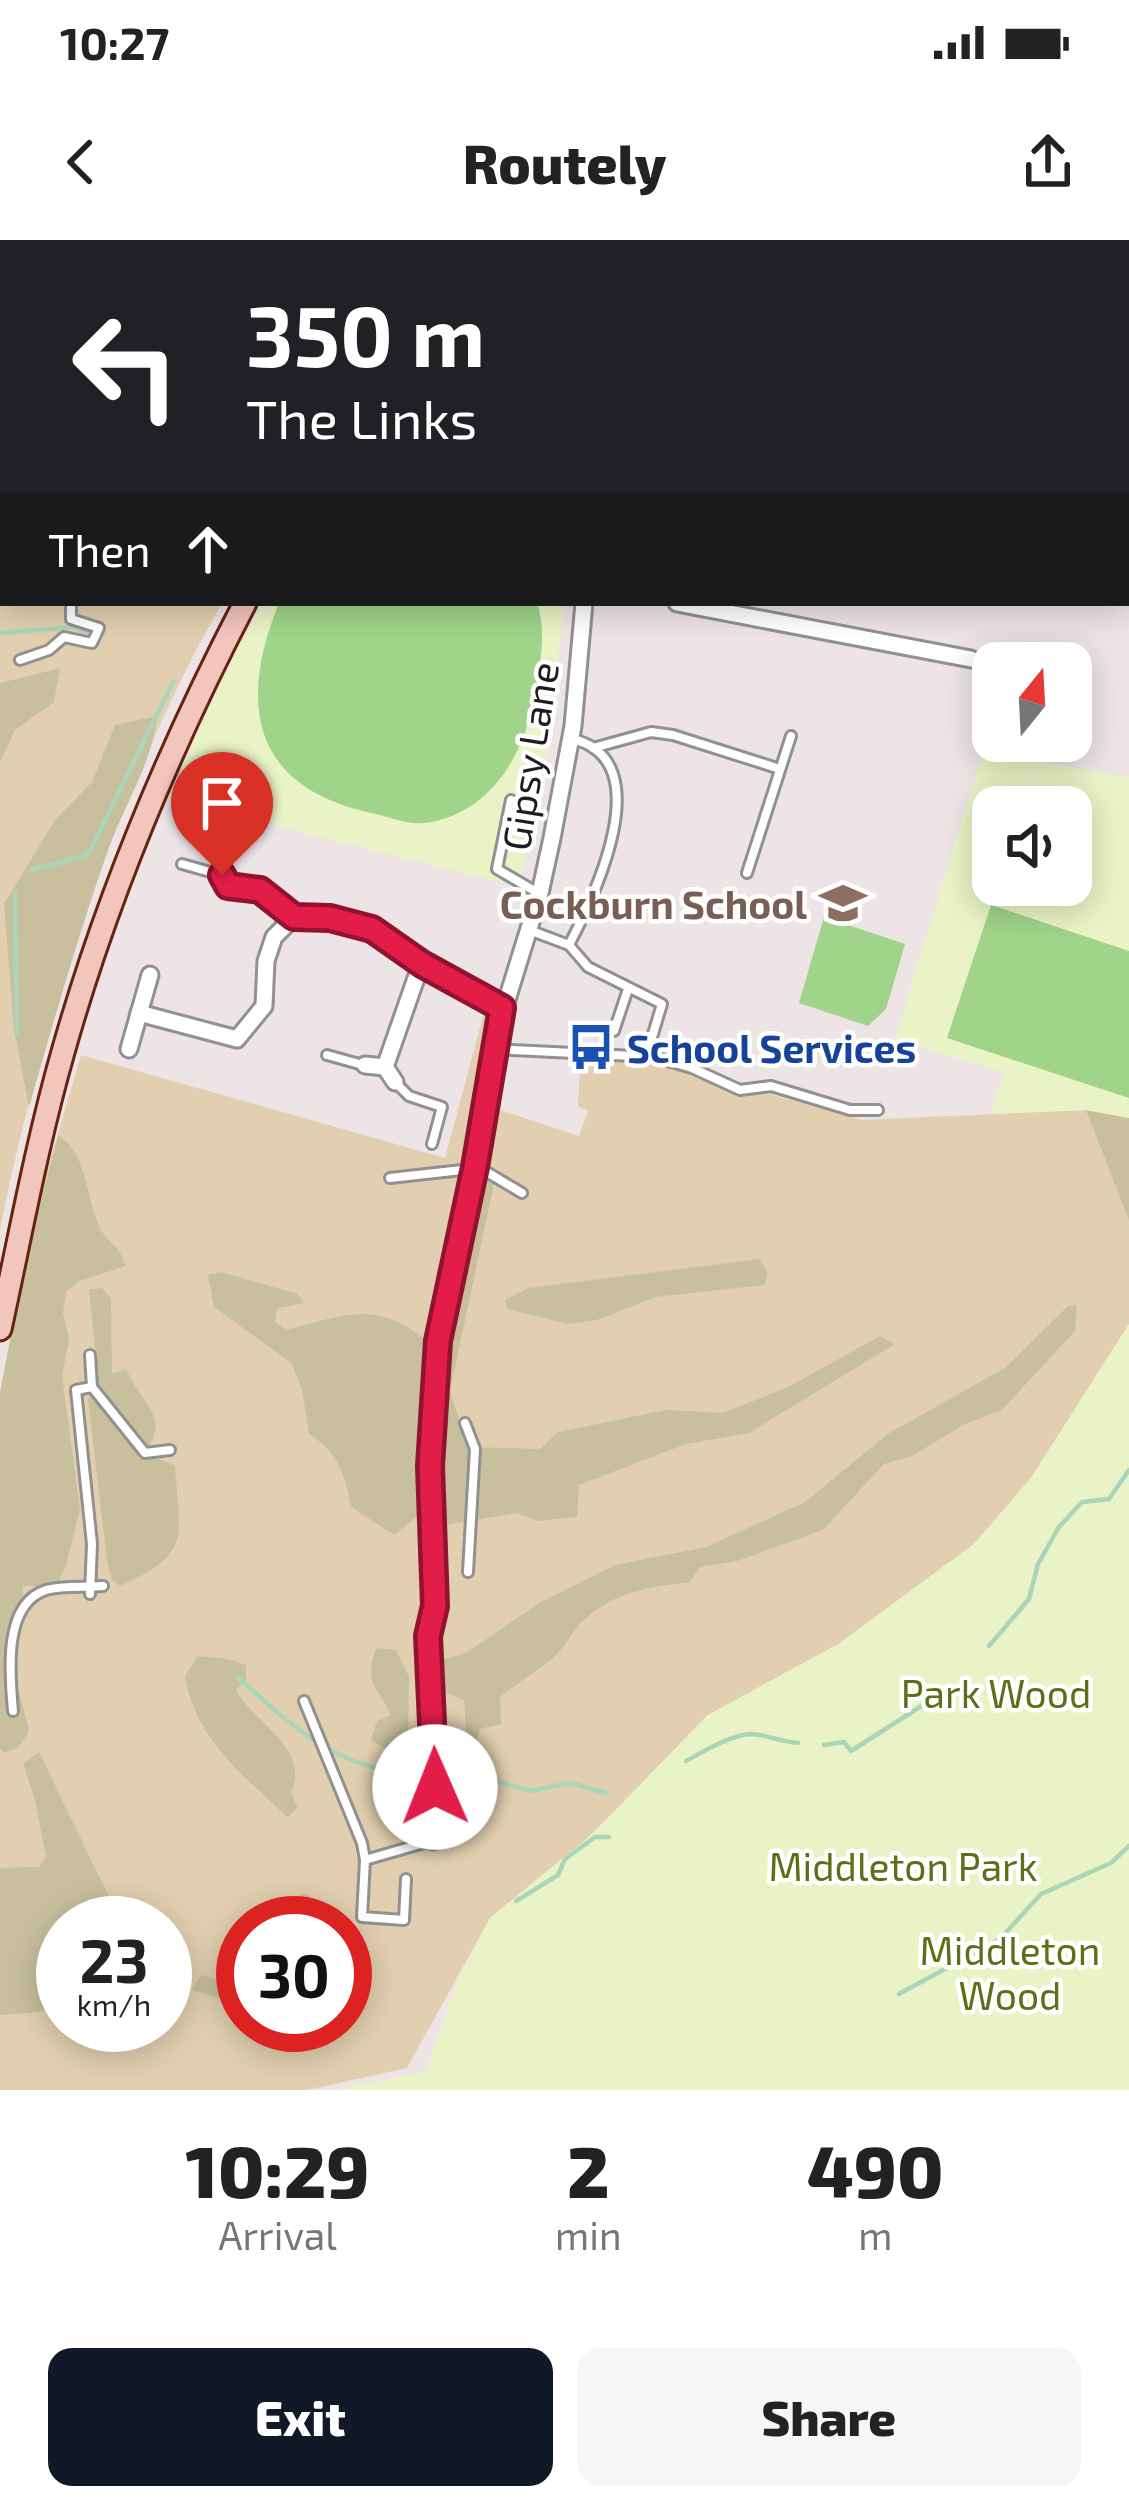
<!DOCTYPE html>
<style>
:root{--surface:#fff;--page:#f6f6f6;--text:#222;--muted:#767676;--accent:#111827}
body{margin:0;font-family:"Exo 2",sans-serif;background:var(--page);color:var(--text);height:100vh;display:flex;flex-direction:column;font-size:45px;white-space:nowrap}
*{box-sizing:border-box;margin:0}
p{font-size:39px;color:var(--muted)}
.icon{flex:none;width:66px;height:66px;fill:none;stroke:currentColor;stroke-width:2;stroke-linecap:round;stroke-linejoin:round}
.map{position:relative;height:1850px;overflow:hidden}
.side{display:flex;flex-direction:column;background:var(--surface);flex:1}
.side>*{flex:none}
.banner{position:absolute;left:0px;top:0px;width:1131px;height:366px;box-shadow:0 6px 30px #0003;background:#202124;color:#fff;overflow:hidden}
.needle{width:78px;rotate:18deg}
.fabs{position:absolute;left:972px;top:402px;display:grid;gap:24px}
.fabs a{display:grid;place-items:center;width:120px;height:120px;border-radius:24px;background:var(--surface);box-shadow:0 6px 30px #0003;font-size:60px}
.speed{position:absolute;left:36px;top:1656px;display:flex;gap:24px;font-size:60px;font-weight:700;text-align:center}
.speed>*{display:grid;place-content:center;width:156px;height:156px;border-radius:50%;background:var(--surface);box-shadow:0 6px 30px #0003;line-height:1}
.speed small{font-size:30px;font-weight:400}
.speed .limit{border:18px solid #d22;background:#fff;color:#111}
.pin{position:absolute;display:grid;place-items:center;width:102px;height:102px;color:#fff;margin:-123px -51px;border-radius:50% 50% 50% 0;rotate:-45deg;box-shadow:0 0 12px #0007}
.pin .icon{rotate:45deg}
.me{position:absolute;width:132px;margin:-66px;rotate:359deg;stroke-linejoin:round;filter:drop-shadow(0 0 9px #0008)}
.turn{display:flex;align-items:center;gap:42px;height:252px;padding:0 48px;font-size:54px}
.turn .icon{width:156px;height:156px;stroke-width:2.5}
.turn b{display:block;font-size:84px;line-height:102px}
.then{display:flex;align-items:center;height:114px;padding:0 48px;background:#0003;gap:24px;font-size:45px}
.eta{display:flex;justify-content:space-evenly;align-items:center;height:204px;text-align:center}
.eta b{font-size:72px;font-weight:800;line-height:84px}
.action{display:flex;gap:24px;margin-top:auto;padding:24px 48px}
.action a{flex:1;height:138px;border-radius:24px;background:var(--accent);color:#fff;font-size:48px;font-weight:800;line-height:138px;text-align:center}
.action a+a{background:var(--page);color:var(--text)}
.status{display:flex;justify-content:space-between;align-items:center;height:84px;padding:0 60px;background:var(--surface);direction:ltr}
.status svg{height:33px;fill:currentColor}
header{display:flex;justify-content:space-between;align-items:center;height:156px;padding:0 48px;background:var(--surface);font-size:54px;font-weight:800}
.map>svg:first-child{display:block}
.grass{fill:#e2cfaf;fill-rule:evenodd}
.forest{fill:#c8c09d}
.park{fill:#eaf3c5;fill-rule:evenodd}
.pitch{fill:#9fd48a}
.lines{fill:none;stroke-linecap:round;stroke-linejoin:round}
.stream{stroke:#a9d6b8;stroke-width:4.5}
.lane-casing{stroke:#919191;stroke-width:14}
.street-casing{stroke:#919191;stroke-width:21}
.secondary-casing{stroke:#682310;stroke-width:27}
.lane{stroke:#fff;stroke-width:8}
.street{stroke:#fff;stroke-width:15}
.secondary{stroke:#f2c5bd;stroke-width:21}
.route-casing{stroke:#92132f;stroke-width:30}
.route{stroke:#e11d48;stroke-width:21}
.labels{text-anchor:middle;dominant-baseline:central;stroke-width:9;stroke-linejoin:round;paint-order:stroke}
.street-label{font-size:39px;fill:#1d1d1d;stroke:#fff}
.education-label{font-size:39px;font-weight:bold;fill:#785e54;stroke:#fff;text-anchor:end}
.transit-label{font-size:39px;font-weight:bold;fill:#164399;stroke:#fff;text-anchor:start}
.park-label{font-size:39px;fill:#5e6f17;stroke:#fff}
</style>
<div class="status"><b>10:27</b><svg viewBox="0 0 49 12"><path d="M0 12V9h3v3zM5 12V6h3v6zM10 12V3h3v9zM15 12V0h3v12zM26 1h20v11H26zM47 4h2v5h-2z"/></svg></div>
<header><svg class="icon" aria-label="back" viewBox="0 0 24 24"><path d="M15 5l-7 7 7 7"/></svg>Routely<svg class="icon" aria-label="share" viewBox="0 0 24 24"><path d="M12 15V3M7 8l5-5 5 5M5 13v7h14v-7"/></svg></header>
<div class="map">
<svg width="1129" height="1850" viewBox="0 0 1129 1850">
<rect width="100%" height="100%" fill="#ede4e6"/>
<g class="grass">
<path d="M0,254H3V363H222C117,547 42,782 0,989Z"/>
<path d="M485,769L488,776L480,813L470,925L490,867L579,896L588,871L578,866L581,807L653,813L701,826L762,852L862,880L1085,870L1129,878V1084L1031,1238L974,1304L840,1403L708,1475L590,1596L490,1678L407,1828L307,1850H0V1153L45,938L81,815L445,918ZM63,1683H165V1785H63ZM243,1683H345V1785H243Z"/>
</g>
<g class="forest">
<path d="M60,428L54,462L15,490L0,522V443Z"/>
<path d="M157,476C153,521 125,564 109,607C79,692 54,780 29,867L14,789L4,664L55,580L92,542L115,485Z"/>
<path d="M1086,870L1129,878V980Z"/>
<path d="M58,895C89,916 85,956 100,988C108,1004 118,1003 126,1026L79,1041L66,1052L63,1073L69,1100L62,1135L80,1269L66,1325L56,1347L23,1346L22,1377L9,1411L29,1491L18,1508L4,1513L0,1509V1153L21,1041Z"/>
<path d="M480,938L494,944L450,1151L468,1207L540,1209L558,1192L666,1170L723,1173L786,1148L880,1096L895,1104L749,1193L686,1204L579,1245L577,1277L537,1281L517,1273L444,1285L415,1278L394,1295L351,1267C346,1236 337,1211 309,1194L302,1149L291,1123L214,1067L208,1035L221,1032L298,1054L305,1063L277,1068L275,1082L287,1090C345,1074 381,1060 429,1103L446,1100Z"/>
<path d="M760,1019L768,1034L764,1045L655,1057L597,1080L568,1084L507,1069L505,1060L528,1048Z"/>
<path d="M102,1048L111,1059L112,1134L126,1129C143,1167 176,1180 138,1219H160L175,1226C179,1297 194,1313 120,1346L112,1340L107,1321L88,1159L99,1144L89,1049Z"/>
<path d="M1077,1065L1075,1091L1002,1170L965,1184L912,1216L884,1224L823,1290L737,1321L700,1327L690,1342C649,1347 616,1351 584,1380C572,1390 566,1406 554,1417C537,1432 517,1443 500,1457L501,1484L480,1489L475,1507L477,1532L453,1533L462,1530L467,1501L464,1460L439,1450L440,1420L466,1413L541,1362L615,1325L706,1307L805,1262L889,1193L1005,1128L1068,1066Z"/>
<path d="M376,1408L396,1410L409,1437L408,1503L394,1512L371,1501L377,1481L391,1475C378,1446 363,1446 376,1408Z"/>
<path d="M198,1416L228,1419L246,1425V1439L236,1450C255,1485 311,1507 291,1553L298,1568L287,1577C242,1533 196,1501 185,1436Z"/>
<path d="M39,1512L108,1655L136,1683H63V1765L39,1772L0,1775V1628L39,1627L46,1617L35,1560L23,1523Z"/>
<path d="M305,1654L315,1660L316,1683H287L286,1674L293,1657Z"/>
<path d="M201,1735L243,1747V1766L192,1750Z"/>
</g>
<g class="park">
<path d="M263,363H564L542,559L517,646L168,559L224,434Z"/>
<path d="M983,512L1129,537V878L1086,870L991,874L1004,833L895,798ZM993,567H1071V645H993Z"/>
<path d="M1129,1084V1850H336L427,1831L456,1743L490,1678L590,1596L708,1475L840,1403L974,1304L1031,1238Z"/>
</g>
<g class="pitch">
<path d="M279,363H537C547,392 540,424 535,453C526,513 490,575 424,583C408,585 387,576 371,573C253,547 237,466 279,363Z"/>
<path d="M991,665L1129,711V858L947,798Z"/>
<path d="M824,677L905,704L886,769L868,786L799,763Z"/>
</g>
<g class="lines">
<g class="stream">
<path d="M0,393L74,387L86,392"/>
<path d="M31,630L85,616L90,611L173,442"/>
<path d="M15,652L17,794"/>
<path d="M989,1406L1029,1359L1038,1324L1059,1287L1082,1262L1109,1259L1129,1230"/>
<path d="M238,1437C288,1483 342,1534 415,1532"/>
<path d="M824,1505L844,1502L851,1511L937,1456"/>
<path d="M686,1521C705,1511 728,1496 750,1494C764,1494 782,1502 798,1503"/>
<path d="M459,1538L482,1537L530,1551L570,1543L606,1553"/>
<path d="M516,1661L558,1635L565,1619L595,1597H609"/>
<path d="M899,1754L1000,1699L1041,1654L1111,1623L1129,1606"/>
</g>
<defs>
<g id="lane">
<path d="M20,420L49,410L64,397L92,403L99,388L71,379V363"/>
<path d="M593,508L651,492L673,495L780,529"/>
<path d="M511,560L497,629L538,653"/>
<path d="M182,624L221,635"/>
<path d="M747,633L791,496"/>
<path d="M529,690L569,705C594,657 661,519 572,499"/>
<path d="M569,705L588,727L662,764L650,804"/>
<path d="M614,791L628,749"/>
<path d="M494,809L654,817L692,828L740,850L771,846L850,870H878"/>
<path d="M327,815L363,825"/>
<path d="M395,842L409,856L442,867L432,904"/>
<path d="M390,938L480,928L522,953"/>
<path d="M92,1147L145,1213L170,1210"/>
<path d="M465,1183L475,1209L468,1332"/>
<path d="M90,1354L92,1304L76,1150L92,1147L90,1115"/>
<path d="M304,1461L362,1603L365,1620"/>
<path d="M13,1471C10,1436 2,1364 46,1350C64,1345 85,1348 103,1346"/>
<path d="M406,1639L404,1680L362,1677L365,1620L431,1601"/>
</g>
<g id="street">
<path d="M121,0L133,3"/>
<path d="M366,0L368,3"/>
<path d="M488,0L491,3"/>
<path d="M770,0L782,3"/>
<path d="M237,3L241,0"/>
<path d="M1128,268H1129"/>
<path d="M677,363L971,419"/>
<path d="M222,635L228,646L260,650L294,677"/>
<path d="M139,773L237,799L264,766L266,721L274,697L294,677L330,678L372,689L421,724L502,768"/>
<path d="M129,809L150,735"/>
<path d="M365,825L385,827"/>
<path d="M395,842L385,827L421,724"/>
<path d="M433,1601L434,1484L428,1396L435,1366L430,1225L438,1101L475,927L492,808L540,653L552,598L573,486L584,363"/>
</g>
<g id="secondary">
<path d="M422,3V0"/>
<path d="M444,3L445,0"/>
<path d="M0,1089C20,997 37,903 63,812C107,656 170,507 245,363"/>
</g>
</defs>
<use href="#lane" class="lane-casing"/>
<use href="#street" class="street-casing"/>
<use href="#secondary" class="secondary-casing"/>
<use href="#lane" class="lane"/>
<use href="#street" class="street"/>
<use href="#secondary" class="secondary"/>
</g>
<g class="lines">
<defs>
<path id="route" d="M222,635L228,646L260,650L294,677L330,678L372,689L422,724L502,768L475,927L438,1101L430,1226L435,1366L428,1396L435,1547"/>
</defs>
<use href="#route" class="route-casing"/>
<use href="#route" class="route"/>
</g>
<defs>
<symbol id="school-bare" viewBox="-9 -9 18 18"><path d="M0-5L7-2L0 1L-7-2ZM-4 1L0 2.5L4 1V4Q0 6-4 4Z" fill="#8d6e63" stroke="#fff" stroke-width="2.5" paint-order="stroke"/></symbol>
<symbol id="bus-bare" viewBox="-9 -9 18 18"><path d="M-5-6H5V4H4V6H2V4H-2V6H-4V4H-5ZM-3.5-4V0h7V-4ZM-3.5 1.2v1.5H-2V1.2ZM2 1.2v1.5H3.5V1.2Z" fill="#1a4fb4" stroke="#fff" stroke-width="2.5" paint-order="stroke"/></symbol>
</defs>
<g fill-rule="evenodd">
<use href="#school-bare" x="810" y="630" width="66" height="66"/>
<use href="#bus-bare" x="558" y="774" width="66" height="66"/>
</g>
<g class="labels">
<g class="street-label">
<text transform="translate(529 516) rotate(-81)">Gipsy Lane</text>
</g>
<g class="education-label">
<text x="807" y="663">Cockburn School</text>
</g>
<g class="transit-label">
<text x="627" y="807">School Services</text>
</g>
<g class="park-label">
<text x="996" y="1452">Park Wood</text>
<text x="903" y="1625">Middleton Park</text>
<text x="1010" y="1709">Middleton<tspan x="1010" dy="45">Wood</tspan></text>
</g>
</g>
</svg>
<div class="fabs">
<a><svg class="needle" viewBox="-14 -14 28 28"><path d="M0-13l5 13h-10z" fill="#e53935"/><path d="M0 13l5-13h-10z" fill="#767676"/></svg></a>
<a><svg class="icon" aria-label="sound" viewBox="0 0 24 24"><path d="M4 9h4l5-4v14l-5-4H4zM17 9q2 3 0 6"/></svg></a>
</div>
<div class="speed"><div>23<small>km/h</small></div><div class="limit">30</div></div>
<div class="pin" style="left:222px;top:635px;background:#d93025"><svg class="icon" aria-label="arrive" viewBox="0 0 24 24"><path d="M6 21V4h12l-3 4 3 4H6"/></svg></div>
<svg class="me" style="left:435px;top:1547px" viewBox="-20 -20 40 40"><circle r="19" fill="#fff"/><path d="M0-13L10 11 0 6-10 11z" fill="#e11d48"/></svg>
<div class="banner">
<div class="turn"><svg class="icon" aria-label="left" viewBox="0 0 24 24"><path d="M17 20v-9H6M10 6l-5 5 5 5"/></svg><div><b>350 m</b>The Links</div></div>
<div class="then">Then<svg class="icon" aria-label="ahead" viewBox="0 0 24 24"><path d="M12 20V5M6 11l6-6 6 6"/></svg></div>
</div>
</div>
<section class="side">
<div class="eta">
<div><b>10:29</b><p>Arrival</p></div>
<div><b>2</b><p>min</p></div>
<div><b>490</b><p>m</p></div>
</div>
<div class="action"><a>Exit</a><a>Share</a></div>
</section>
